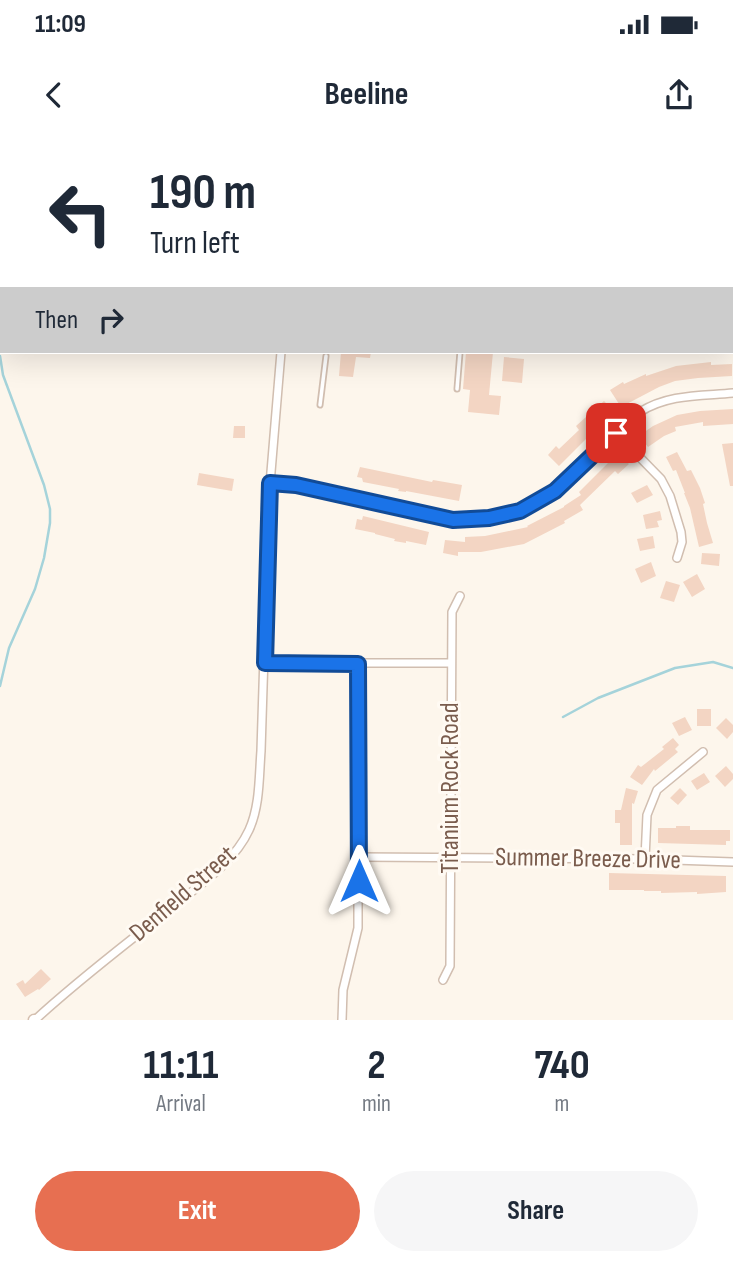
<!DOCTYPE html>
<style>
:root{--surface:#fff;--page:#f6f6f7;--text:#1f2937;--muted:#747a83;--accent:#e76f51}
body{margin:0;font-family:"Sofia Sans Condensed",sans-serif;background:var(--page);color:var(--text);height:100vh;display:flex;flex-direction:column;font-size:26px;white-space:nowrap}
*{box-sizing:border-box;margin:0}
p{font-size:23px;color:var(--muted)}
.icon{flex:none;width:38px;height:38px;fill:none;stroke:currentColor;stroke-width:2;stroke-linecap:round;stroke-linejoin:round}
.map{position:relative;height:880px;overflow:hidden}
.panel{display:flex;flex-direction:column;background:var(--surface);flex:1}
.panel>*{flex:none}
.hud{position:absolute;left:0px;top:0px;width:733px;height:214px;box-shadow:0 7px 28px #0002;background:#fff;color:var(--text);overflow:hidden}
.pin{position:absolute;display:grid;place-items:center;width:60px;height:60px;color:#fff;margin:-30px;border-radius:14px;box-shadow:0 4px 10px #0006}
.me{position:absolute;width:77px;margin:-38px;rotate:0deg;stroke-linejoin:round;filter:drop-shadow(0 0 5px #0008)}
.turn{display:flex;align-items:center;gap:24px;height:147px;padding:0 35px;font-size:32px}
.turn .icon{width:91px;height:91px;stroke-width:2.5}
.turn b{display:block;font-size:49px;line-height:60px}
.then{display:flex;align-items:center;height:66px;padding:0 35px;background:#0003;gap:14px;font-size:26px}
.eta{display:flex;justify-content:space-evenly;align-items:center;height:119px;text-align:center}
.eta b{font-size:42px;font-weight:700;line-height:49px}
.cta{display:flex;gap:14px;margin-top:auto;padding:14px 35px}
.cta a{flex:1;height:80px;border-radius:42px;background:var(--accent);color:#fff;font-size:28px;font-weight:700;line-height:80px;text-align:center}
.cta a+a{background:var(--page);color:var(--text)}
.status{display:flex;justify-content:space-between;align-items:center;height:49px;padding:0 35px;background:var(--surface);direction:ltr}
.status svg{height:19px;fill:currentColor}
header{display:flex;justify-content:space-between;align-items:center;height:91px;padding:0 35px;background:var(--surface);font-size:32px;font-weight:700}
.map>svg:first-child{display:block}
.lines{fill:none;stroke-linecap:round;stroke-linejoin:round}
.stream{stroke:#a5d3da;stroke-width:2.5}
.building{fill:#f3d5c3}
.lane-casing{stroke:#d1beb0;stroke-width:7}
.street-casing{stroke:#d1beb0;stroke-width:10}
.secondary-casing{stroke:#d6c0b0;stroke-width:13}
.lane{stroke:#fff;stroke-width:3.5}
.street{stroke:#fff;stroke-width:7}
.secondary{stroke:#fff;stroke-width:10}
.route-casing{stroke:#114b97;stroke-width:18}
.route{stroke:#1a73e8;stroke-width:12}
.labels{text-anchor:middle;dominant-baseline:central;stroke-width:6;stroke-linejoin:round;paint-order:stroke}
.street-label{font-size:26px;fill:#7a5c4d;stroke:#fffaf3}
</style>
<div class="status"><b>11:09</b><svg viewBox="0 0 49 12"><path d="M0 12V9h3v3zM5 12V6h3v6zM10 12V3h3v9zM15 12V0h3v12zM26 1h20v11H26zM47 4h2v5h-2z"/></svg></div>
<header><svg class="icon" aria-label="back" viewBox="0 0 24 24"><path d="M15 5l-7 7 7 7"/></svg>Beeline<svg class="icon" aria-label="share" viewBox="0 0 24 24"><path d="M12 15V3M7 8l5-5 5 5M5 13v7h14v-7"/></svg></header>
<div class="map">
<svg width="733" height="880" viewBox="0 0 733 880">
<rect width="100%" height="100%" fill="#fdf6ec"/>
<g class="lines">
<g class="stream">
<path d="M69,2L70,0"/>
<path d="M0,212L2,203"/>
<path d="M0,216L3,235L44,345L50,369V383L44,418L35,449L9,508L0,546"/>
<path d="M563,577L598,558L675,528L713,522L733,528"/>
</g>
</g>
<g class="building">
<path d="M341,212H371L370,218L356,217L353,237L339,236Z"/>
<path d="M466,212H493L489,255L501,256L499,275L468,272L470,250L463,249Z"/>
<path d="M504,217L524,219L522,243L502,241Z"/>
<path d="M711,222V225L732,224V236L698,238L675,241L659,247L621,267L610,250L623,242L624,244L646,234V236L676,226Z"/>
<path d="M604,261L614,271L559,326L548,315L556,306L559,309L579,290L576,286Z"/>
<path d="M733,269V284L703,286V282L675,287L676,291L664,296L648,307L641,298L645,295L643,293L653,286L677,275L700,271Z"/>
<path d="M234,286H245V298H233Z"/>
<path d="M733,303V346H730L722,304Z"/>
<path d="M677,312L687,331L691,330L700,348L705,363L703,364L707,383L713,403L699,407L690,368L684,353H685L676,330L673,331L666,317Z"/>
<path d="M618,313L629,324L618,334L615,331L580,365L583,370L564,381L565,383L524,404L481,412H458V416L443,413L445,400L465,402V397L485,396L528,387L527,386L564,367V366L581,355L579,352Z"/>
<path d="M360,327L432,342L433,340L462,345L459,361L406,351V352L398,351L399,349L363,342L362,338L357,337Z"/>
<path d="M199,333L234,339L232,351L197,345Z"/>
<path d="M647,345L653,355L637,363L631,353Z"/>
<path d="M660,371L662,380L657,381L659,387L646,389L643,375Z"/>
<path d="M363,376L429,392L426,405L406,401V403L394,401L395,399L375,394V393L355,389L357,379L362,380Z"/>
<path d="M653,396L655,408L640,411L637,399Z"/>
<path d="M702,413L720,414L719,426L701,424Z"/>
<path d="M651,422L656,436L641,443L635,429Z"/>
<path d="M697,434L705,449L692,457L683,442Z"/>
<path d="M666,441L680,445L674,462L660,458Z"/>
<rect x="697" y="569" width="14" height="17"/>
<path d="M685,577L692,590L679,596L672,583Z"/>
<path d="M726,578L733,585V592L727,599L716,588Z"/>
<path d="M673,598L679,605L675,609L678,612L655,631L654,629L642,645L630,637L638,625L641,627L664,609L662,607Z"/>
<path d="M726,626L733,634V639L725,647L715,636Z"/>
<path d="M704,633L710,642L697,650L691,641Z"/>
<path d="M626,648L638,651L634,664L632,663V705H620V683H615V670H621Z"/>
<path d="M680,648L687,655L678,665L670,658Z"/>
<path d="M676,686H690V690H730V701H726V705L658,703V688H676Z"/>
<path d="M609,733L726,736V752L697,754V752L661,753V751H644V750H609Z"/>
<path d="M41,829L51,839L39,850L38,849L25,857L16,844L23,840L25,844Z"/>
</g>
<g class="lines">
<defs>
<g id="lane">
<path d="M457,249L460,212"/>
<path d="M320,265L326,216"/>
</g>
<g id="street">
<path d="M616,293L661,339L670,356L681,392L682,402L677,418"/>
<path d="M270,343L296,345C327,352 358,359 390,366C423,373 455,383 490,378C541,371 573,335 608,301C618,291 628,280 640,272C668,254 701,256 733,253"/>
<path d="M265,523H451"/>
<path d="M359,717L645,719L733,722"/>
<path d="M645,719L647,675L657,650L703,612"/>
<path d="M443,840L450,826L452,472L460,456"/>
<path d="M35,880C78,840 125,805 171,768C198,746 234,723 249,690C260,666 259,637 261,611L269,356L281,212"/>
<path d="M342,880L343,850L358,788V524"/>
</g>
<path id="secondary" d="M34,880H35"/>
</defs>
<use href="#lane" class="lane-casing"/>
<use href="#street" class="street-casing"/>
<use href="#secondary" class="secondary-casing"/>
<use href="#lane" class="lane"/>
<use href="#street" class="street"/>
<use href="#secondary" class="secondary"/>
</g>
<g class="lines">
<defs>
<path id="route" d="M359,741L358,524L265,523L270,343L296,345L453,380L489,378L520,371L555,351L616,293"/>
</defs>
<use href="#route" class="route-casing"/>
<use href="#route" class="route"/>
</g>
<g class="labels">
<g class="street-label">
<text transform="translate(450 648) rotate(-90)">Titanium Rock Road</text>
<text transform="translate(588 719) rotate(1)">Summer Breeze Drive</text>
<text transform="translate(183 754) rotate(-41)">Denfield Street</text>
</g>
</g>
</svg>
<div class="pin" style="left:616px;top:293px;background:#d93025"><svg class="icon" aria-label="arrive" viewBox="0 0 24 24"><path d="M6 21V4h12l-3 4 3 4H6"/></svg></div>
<svg class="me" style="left:359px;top:741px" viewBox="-20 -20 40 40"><path d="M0-17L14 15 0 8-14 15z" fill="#1a73e8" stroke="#fff" stroke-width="4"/></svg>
<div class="hud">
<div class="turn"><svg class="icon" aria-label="left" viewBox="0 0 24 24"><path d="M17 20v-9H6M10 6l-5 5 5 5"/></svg><div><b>190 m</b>Turn left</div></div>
<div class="then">Then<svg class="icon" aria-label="right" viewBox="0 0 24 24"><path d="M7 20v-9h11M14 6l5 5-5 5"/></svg></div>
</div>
</div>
<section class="panel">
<div class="eta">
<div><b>11:11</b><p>Arrival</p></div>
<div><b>2</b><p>min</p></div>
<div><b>740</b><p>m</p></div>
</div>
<div class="cta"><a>Exit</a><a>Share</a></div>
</section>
